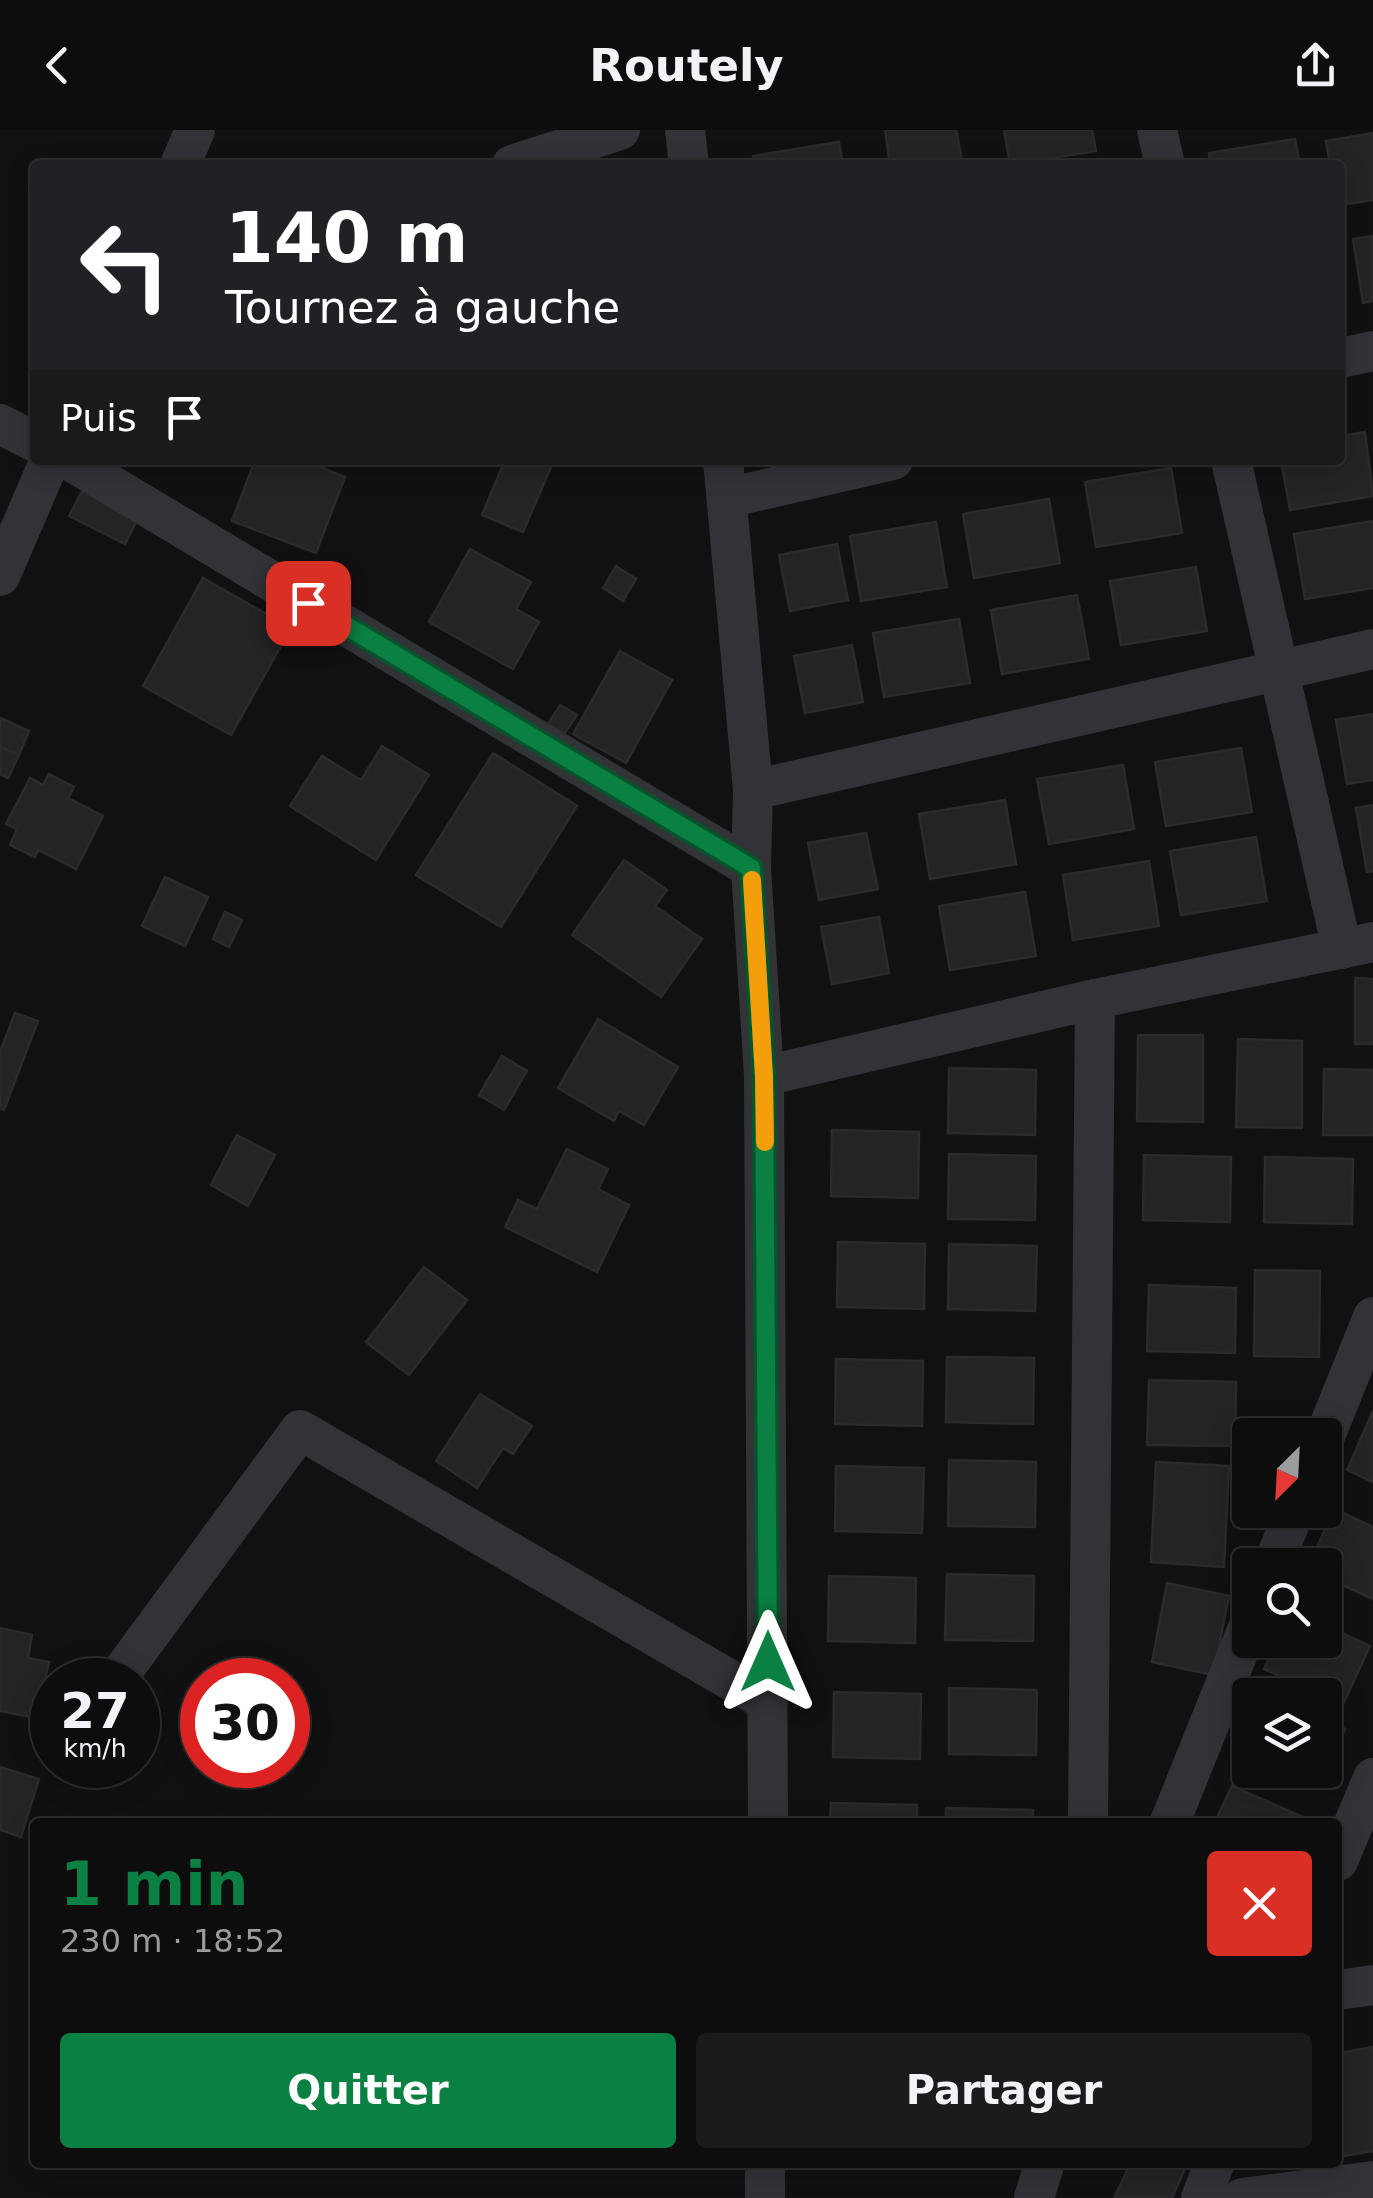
<!DOCTYPE html>
<html lang="fr">
<meta charset="utf-8">
<style>
:root{--surface:#0d0d0e;--page:#1b1b1c;--text:#f1f3f6;--muted:#9a9c9e;--line:#2d2d2e;--accent:#0b8043}
body{margin:0;font-family:"DejaVu Sans",sans-serif;background:var(--page);color:var(--text);height:100vh;display:flex;flex-direction:column;font-size:38px;white-space:nowrap}
*{box-sizing:border-box;margin:0}
p{font-size:32px;color:var(--muted)}
.icon{flex:none;width:55px;height:55px;fill:none;stroke:currentColor;stroke-width:2;stroke-linecap:round;stroke-linejoin:round}
.map{position:relative;flex:1;overflow:hidden}
.side{position:absolute;left:30px;top:1688px;width:1312px;height:350px;display:flex;flex-direction:column;background:var(--surface);border-radius:10px;box-shadow:0 5px 25px #0003,0 0 0 2px var(--line)}
.side>*{flex:none}
.top-card{position:absolute;left:30px;top:30px;width:1315px;height:305px;border-radius:10px;box-shadow:0 5px 25px #0003,0 0 0 2px var(--line);background:#202124;color:#fff;overflow:hidden}
.needle{width:65px;rotate:204deg}
.tools{position:absolute;left:1232px;top:1288px;display:grid;gap:20px}
.tools a{display:grid;place-items:center;width:110px;height:110px;border-radius:10px;background:var(--surface);box-shadow:0 5px 25px #0003,0 0 0 2px var(--line);font-size:50px}
.speed{position:absolute;left:30px;top:1528px;display:flex;gap:20px;font-size:50px;font-weight:700;text-align:center}
.speed>*{display:grid;place-content:center;width:130px;height:130px;border-radius:50%;background:var(--surface);box-shadow:0 5px 25px #0003,0 0 0 2px var(--line);line-height:1}
.speed small{font-size:25px;font-weight:400}
.speed .limit{border:15px solid #d22;background:#fff;color:#111}
.pin{position:absolute;display:grid;place-items:center;width:85px;height:85px;color:#fff;margin:-42px;border-radius:20px;box-shadow:0 5px 15px #0006}
.me{position:absolute;width:110px;margin:-55px;rotate:0deg;stroke-linejoin:round;filter:drop-shadow(0 0 8px #0008)}
.turn{display:flex;align-items:center;gap:35px;height:210px;padding:0 30px;font-size:45px}
.turn .icon{width:130px;height:130px;stroke-width:2.5}
.turn b{display:block;font-size:70px;line-height:85px}
.then{display:flex;align-items:center;height:95px;padding:0 30px;background:#0003;gap:20px;font-size:38px}
.round{display:grid;place-items:center;flex:none;width:105px;height:105px;border-radius:10px;background:var(--page)}
.headline{display:flex;align-items:center;justify-content:space-between;height:170px;padding:0 30px}
h1{font-size:60px;font-weight:600;line-height:75px;color:var(--accent)}
.action{display:flex;gap:20px;margin-top:auto;padding:20px 30px}
.action a{flex:1;height:115px;border-radius:10px;background:var(--accent);color:#fff;font-size:40px;font-weight:600;line-height:115px;text-align:center}
.action a+a{background:var(--page);color:var(--text)}
header{display:flex;justify-content:space-between;align-items:center;height:130px;padding:0 30px;background:var(--surface);font-size:45px;font-weight:600}
.map>svg:first-child{display:block}
.building{fill:#242426;stroke:#2b2b2e;stroke-width:2.5}
.lines{fill:none;stroke-linecap:round;stroke-linejoin:round}
.minor{stroke:#323337;stroke-width:40}
.route-casing{stroke:#07532c;stroke-width:25}
.route{stroke:#0b8043;stroke-width:18}
.slow{stroke:#f59e0b;stroke-width:18}
</style>
<header><svg class="icon" aria-label="back" viewBox="0 0 24 24"><path d="M15 5l-7 7 7 7"/></svg>Routely<svg class="icon" aria-label="share" viewBox="0 0 24 24"><path d="M12 15V3M7 8l5-5 5 5M5 13v7h14v-7"/></svg></header>
<div class="map">
<svg width="1373" height="2068" viewBox="0 0 1373 2068">
<rect width="100%" height="100%" fill="#111112"/>
<g class="building">
<path d="M885,0H956L963,35H890Z"/>
<path d="M1004,0H1092L1096,21L1010,35Z"/>
<path d="M1373,3V70L1340,75V35H1330L1326,11Z"/>
<path d="M1295,9L1300,35H1211L1209,23Z"/>
<path d="M839,12L843,35H755L753,26Z"/>
<path d="M1373,106V171L1363,173L1353,109Z"/>
<path d="M1365,302L1373,366L1290,380L1281,330H1340V306Z"/>
<path d="M255,330H302L345,347L316,423L232,391Z"/>
<path d="M505,330H554L523,402L482,385Z"/>
<path d="M1171,338L1182,403L1096,417L1085,352Z"/>
<path d="M85,356L140,384L125,414L69,386Z"/>
<path d="M1049,369L1060,433L974,448L963,384Z"/>
<path d="M1373,391V458L1305,469L1294,404Z"/>
<path d="M936,392L947,457L861,471L850,406Z"/>
<path d="M837,414L848,470L790,481L779,425Z"/>
<path d="M470,419L531,452L516,479L539,492L513,539L429,492Z"/>
<path d="M616,436L636,449L623,471L603,458Z"/>
<path d="M1196,437L1207,501L1121,515L1110,451Z"/>
<path d="M203,448L291,498L231,605L143,556Z"/>
<path d="M1077,465L1089,529L1002,544L991,480Z"/>
<path d="M959,489L970,553L884,567L873,503Z"/>
<path d="M852,515L863,572L805,583L794,526Z"/>
<path d="M620,521L672,550L626,633L573,604Z"/>
<path d="M560,575L577,585L565,603L548,594Z"/>
<path d="M1373,584V650L1347,654L1336,590Z"/>
<path d="M0,588L29,601L19,625L0,617Z"/>
<path d="M382,616L429,645L376,730L290,676L322,626L361,650Z"/>
<path d="M0,617L19,625L8,648L0,644Z"/>
<path d="M1241,618L1252,682L1166,696L1155,632Z"/>
<path d="M493,623L577,676L501,797L416,745Z"/>
<path d="M1123,635L1134,699L1049,714L1037,649Z"/>
<path d="M49,644L74,657L68,668L103,686L76,739L38,720L35,727L10,715L17,699L6,694L30,648L43,655Z"/>
<path d="M1005,670L1016,734L930,749L919,684Z"/>
<path d="M1373,675V741L1367,742L1356,678Z"/>
<path d="M866,703L878,759L819,770L808,713Z"/>
<path d="M1256,707L1267,771L1181,785L1170,721Z"/>
<path d="M624,730L667,760L655,776L702,809L661,867L572,805Z"/>
<path d="M1149,731L1159,796L1073,810L1063,745Z"/>
<path d="M165,747L208,767L185,816L142,796Z"/>
<path d="M1025,762L1036,826L950,840L939,776Z"/>
<path d="M225,782L242,790L229,817L213,809Z"/>
<path d="M879,787L889,843L832,854L821,797Z"/>
<path d="M1355,848L1373,849V914H1355Z"/>
<path d="M15,883L38,891L4,980L0,978V922Z"/>
<path d="M598,889L678,937L644,995L619,981L614,991L558,958Z"/>
<path d="M1138,905H1203V992L1137,991Z"/>
<path d="M1238,909L1302,911V998L1236,997Z"/>
<path d="M502,926L527,941L504,980L479,965Z"/>
<path d="M949,938L1036,940L1035,1005L948,1003Z"/>
<path d="M1324,939L1373,940V1005H1323Z"/>
<path d="M832,1000L919,1002L918,1068L831,1066Z"/>
<path d="M237,1005L275,1025L248,1076L211,1055Z"/>
<path d="M567,1019L608,1039L598,1059L629,1075L597,1142L505,1097L518,1070L537,1079Z"/>
<path d="M949,1024L1036,1026L1035,1090L948,1089Z"/>
<path d="M1144,1025L1231,1027L1230,1092L1143,1090Z"/>
<path d="M1265,1027L1353,1029L1352,1094L1264,1092Z"/>
<path d="M838,1112L925,1114L924,1179L837,1177Z"/>
<path d="M949,1114L1037,1116L1035,1181L948,1179Z"/>
<path d="M424,1137L467,1170L409,1245L366,1212Z"/>
<path d="M1255,1140L1320,1141L1319,1227L1254,1226Z"/>
<path d="M1149,1155L1236,1158L1235,1223L1147,1221Z"/>
<path d="M947,1227L1034,1228L1033,1294L946,1292Z"/>
<path d="M836,1229L923,1231L922,1296L835,1294Z"/>
<path d="M1149,1250L1236,1252L1235,1316L1147,1315Z"/>
<path d="M480,1264L532,1296L513,1324L503,1318L477,1358L436,1331Z"/>
<path d="M1373,1281V1352L1347,1340Z"/>
<path d="M949,1330L1036,1332L1035,1397L948,1396Z"/>
<path d="M1156,1332L1229,1336L1224,1437L1151,1432Z"/>
<path d="M836,1336L924,1338L922,1403L835,1401Z"/>
<path d="M1334,1379L1373,1397V1469L1325,1447V1435H1309Z"/>
<path d="M947,1444L1034,1446L1033,1511L945,1510Z"/>
<path d="M829,1446L916,1448L915,1513L828,1511Z"/>
<path d="M1167,1453L1229,1466L1213,1545L1152,1532Z"/>
<path d="M1325,1495L1370,1516L1343,1574L1264,1539L1277,1510H1325Z"/>
<path d="M0,1498L32,1505L28,1528L49,1532L36,1588L0,1581Z"/>
<path d="M949,1558L1037,1560L1036,1625L949,1624Z"/>
<path d="M834,1562L921,1564L920,1629L833,1627Z"/>
<path d="M1325,1590L1345,1599L1318,1659L1277,1640H1325Z"/>
<path d="M1250,1597V1628L1238,1622Z"/>
<path d="M0,1637L39,1649L21,1707L0,1700Z"/>
<path d="M1232,1656L1312,1691L1215,1692Z"/>
<path d="M831,1673L917,1675V1692H830Z"/>
<path d="M946,1678L1033,1680V1692H946Z"/>
<path d="M1373,1917V2021L1338,2027V1923Z"/>
<path d="M1131,2032H1188L1172,2068H1114Z"/>
</g>
<g class="lines">
<g class="minor">
<path d="M685,0L689,35"/>
<path d="M1157,0L1165,35"/>
<path d="M180,35L195,0"/>
<path d="M512,35L620,0"/>
<path d="M1340,228L1373,221"/>
<path d="M0,294L35,312"/>
<path d="M69,330L751,738"/>
<path d="M723,330L753,660L751,738L764,946L768,1692"/>
<path d="M1231,330L1342,819"/>
<path d="M727,368L893,330"/>
<path d="M0,446L50,330"/>
<path d="M753,660L1373,519"/>
<path d="M764,946L1095,869L1373,812"/>
<path d="M1325,1306L1373,1187"/>
<path d="M1273,1435L1295,1380"/>
<path d="M116,1550L300,1300L768,1572"/>
<path d="M1088,1692L1095,869"/>
<path d="M1170,1692L1250,1493"/>
<path d="M1338,1731L1373,1648"/>
<path d="M1338,1860L1373,1855"/>
<path d="M765,2068V2032"/>
<path d="M1034,2068L1045,2032"/>
<path d="M1201,2068L1215,2032"/>
<path d="M1242,2068L1373,2051"/>
</g>
</g>
<g class="lines">
<defs>
<path id="route" d="M308,473L751,738L764,946L768,1532"/>
</defs>
<use href="#route" class="route-casing"/>
<use href="#route" class="route"/>
<path class="slow" d="M752,750L764,946L765,1012"/>
</g>
</svg>
<div class="tools">
<a><svg class="needle" viewBox="-14 -14 28 28"><path d="M0-13l5 13h-10z" fill="#e53935"/><path d="M0 13l5-13h-10z" fill="#9a9c9e"/></svg></a>
<a><svg class="icon" aria-label="search" viewBox="0 0 24 24"><circle cx="10" cy="10" r="6"/><path d="M15 15l6 6"/></svg></a>
<a><svg class="icon" aria-label="layers" viewBox="0 0 24 24"><path d="M12 4l9 5-9 5-9-5zM3 14l9 5 9-5"/></svg></a>
</div>
<div class="speed"><div>27<small>km/h</small></div><div class="limit">30</div></div>
<div class="pin" style="left:308px;top:473px;background:#d93025"><svg class="icon" aria-label="arrive" viewBox="0 0 24 24"><path d="M6 21V4h12l-3 4 3 4H6"/></svg></div>
<svg class="me" style="left:768px;top:1532px" viewBox="-20 -20 40 40"><path d="M0-17L14 15 0 8-14 15z" fill="#0b8043" stroke="#fff" stroke-width="4"/></svg>
<div class="top-card">
<div class="turn"><svg class="icon" aria-label="left" viewBox="0 0 24 24"><path d="M17 20v-9H6M10 6l-5 5 5 5"/></svg><div><b>140 m</b>Tournez à gauche</div></div>
<div class="then">Puis<svg class="icon" aria-label="arrive" viewBox="0 0 24 24"><path d="M6 21V4h12l-3 4 3 4H6"/></svg></div>
</div>
<section class="side">
<div class="headline"><div><h1>1 min</h1><p>230 m · 18:52</p></div><a class="round" style="background:#d93025;color:#fff"><svg class="icon" aria-label="close" viewBox="0 0 24 24"><path d="M6 6l12 12M18 6L6 18"/></svg></a></div>
<div class="action"><a>Quitter</a><a>Partager</a></div>
</section>
</div>
